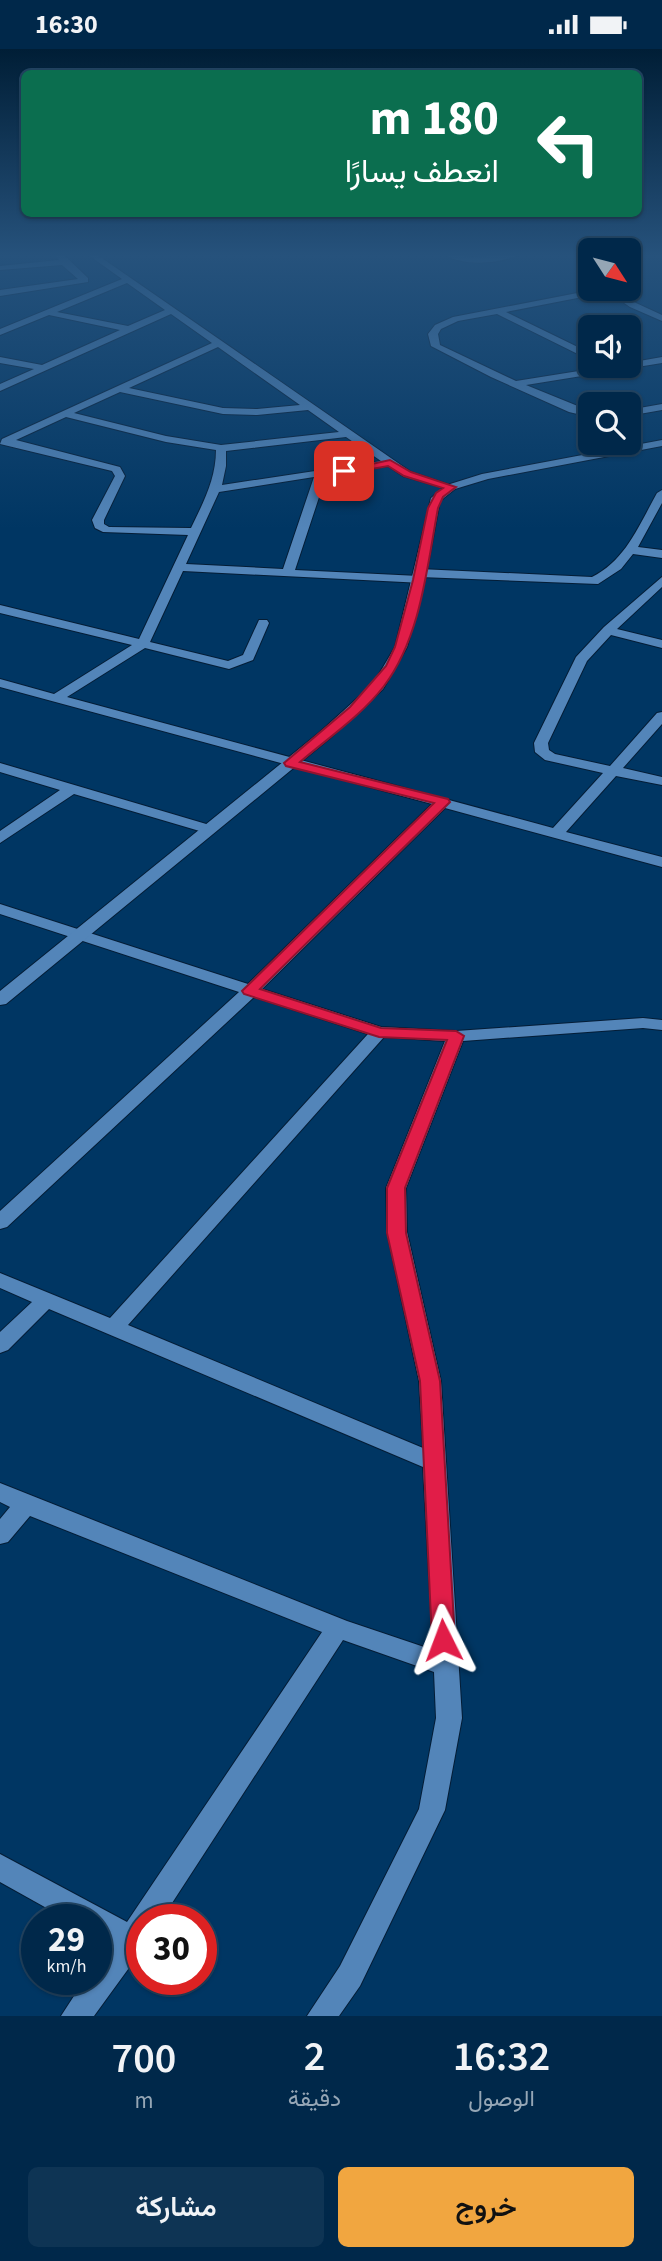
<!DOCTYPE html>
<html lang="ar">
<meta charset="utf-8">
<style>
:root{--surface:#00284a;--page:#0e3454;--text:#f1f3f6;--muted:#95a6b5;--line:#224462;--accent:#f1a640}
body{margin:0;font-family:"Source Sans 3",Vazirmatn,sans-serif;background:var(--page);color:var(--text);direction:rtl;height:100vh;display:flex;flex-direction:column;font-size:26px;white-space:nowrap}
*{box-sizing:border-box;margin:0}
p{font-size:23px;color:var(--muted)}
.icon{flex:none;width:38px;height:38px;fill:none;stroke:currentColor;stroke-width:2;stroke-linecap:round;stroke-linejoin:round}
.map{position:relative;height:1967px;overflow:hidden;direction:ltr}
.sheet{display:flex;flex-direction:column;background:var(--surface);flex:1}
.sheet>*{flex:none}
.hud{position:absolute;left:21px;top:21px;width:621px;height:147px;border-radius:10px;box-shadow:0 2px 5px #0004,0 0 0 2px var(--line);direction:rtl;background:#0b6e4f;color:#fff;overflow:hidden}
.needle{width:46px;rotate:126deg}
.buttons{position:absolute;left:578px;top:189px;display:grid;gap:14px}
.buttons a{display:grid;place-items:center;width:63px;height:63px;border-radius:10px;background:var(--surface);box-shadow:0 2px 5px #0004,0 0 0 2px var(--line);font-size:35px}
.speed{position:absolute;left:21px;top:1855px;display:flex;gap:14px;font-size:35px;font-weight:700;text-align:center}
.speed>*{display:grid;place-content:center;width:91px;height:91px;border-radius:50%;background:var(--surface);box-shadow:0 2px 5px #0004,0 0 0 2px var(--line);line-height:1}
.speed small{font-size:18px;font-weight:400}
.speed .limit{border:10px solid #d22;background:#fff;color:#111}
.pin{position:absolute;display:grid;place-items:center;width:60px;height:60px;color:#fff;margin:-30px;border-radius:14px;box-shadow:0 4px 10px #0006}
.me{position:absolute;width:77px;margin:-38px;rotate:357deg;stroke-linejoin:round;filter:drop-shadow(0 0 5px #0008)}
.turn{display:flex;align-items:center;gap:24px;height:147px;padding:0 28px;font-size:32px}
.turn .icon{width:91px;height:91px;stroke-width:2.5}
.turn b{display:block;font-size:49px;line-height:60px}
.eta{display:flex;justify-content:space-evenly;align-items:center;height:119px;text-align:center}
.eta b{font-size:42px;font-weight:600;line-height:49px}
.action{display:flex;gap:14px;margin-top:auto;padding:14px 28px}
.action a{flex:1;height:80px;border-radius:10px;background:var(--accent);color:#111;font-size:28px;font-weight:600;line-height:80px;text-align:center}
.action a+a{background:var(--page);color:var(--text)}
.status{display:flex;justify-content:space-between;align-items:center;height:49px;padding:0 35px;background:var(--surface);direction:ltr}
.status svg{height:19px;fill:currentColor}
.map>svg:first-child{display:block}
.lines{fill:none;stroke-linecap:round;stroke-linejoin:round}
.minor-casing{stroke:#041d36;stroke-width:2}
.secondary-casing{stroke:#041d36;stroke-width:2}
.minor{fill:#5385b9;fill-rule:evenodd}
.secondary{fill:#5385b9;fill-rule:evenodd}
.route{fill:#e11d48;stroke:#92132f;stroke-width:2}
</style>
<div class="status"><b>16:30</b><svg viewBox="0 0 49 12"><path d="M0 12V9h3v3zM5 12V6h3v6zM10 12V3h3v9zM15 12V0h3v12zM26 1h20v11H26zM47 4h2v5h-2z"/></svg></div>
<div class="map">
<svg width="662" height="1967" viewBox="0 0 662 1967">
<rect width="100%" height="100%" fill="#003663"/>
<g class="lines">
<defs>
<g id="minor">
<path d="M55,205H63L88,229V233L0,247V241L78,230L62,216L0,221V217L59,211Z"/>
<path d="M87,205H96L411,423L456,438L451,441L403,427L388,417L326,427L295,521L419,527L423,528V534L183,522L150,593L228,612L243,606L259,571H267L269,574L253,611L229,620L145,599L67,648L553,779L603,724L545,711L535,703L534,694L576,608L604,578L662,528V538L617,580L662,591V599L611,586L587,612L548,694L549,701L555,705L610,717L657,664L662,663V675L623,719L662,728V736L616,727L566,783L662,808V818L445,759L262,940L381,978L456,982L643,969L662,971V981L643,979L463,992L406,1139L407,1183L441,1332L462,1669L445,1761L360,1937L339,1967H307L340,1917L419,1760L436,1669L434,1623L343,1591L161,1871H142V1901L94,1967H61L85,1930H96V1915L111,1895L96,1887V1871H68L0,1833V1805L127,1873L322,1583L30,1467L8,1493L0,1495V1470L10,1458L0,1453V1434L347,1572L433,1601L423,1418L49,1260L8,1301L0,1304V1283L32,1253L0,1239V1224L110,1269L368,985L254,948L7,1178L0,1180V1162L239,943L0,865V855L248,935L432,755L0,638V630L54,645L132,596L0,564V556L139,590L188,486L103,483L95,479L92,471L115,427L112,422L0,395L2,390L212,294L171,265L0,342V335L34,320L0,314V308L42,316L120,281L49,266L0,286V280L122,230ZM127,234L165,261L128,277L57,263ZM218,298L300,356L257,360L223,359L129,339ZM120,343L223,365L257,366L308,361L339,383L221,396L166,387L74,364ZM66,368L166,393L216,401C216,430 203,454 191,479L109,478L104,475V471L125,427L120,418L16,391ZM346,388L381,412L222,436L226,417V402ZM314,428L283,520L186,515L219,443ZM384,988L445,992L386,1139L387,1183L419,1332L423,1399L128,1276Z"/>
<path d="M444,205L473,208L520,205C501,215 462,218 444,205Z"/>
<path d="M584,205H590V208Z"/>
<path d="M598,240H615L636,254L662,266V272L630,258L608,243L506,263L590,304V311L497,265L458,272L441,280L438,285L440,296L516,332L610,317H628V314L662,308V314L526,336L590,362V368L569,363L491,328L431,297L428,285L435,276L453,268Z"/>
<path d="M662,355V361L628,367V361Z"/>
<path d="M662,441V454L638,498L662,501V509L633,505L621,520L598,535L420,528L414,524L420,520L592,528C626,511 639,476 657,444Z"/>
<path d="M0,714L213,777L216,780L208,785L203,783L74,745L0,794V782L60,741L0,723Z"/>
</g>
<path id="secondary" d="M662,391V397L488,430L455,440L440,452L425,531L407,598L383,640L330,689L6,955L0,956V942L320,683L373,635L395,598L431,449L447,436L482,425Z"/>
</defs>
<use href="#minor" class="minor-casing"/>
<use href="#secondary" class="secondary-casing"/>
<use href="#minor" class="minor"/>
<use href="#secondary" class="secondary"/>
</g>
<linearGradient id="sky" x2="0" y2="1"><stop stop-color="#001e36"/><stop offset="0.43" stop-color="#26527c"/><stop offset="1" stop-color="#26527c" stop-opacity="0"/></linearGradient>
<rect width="662" height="480" fill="url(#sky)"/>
<path class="route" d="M390,411L411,423L456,438L443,448L438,459C427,518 421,588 384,637C361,667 328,689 300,713L448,750L450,753L260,940L381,979L456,982L464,987L405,1139L406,1184L440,1332L455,1591L451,1597L443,1600L435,1597L432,1591L420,1332L387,1184V1139L447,991L379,988L244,945L242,942L434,754L286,717L284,714L350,658L386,617L395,598L413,531L428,459L436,444L443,439L404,427L388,417L344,425L339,422Z"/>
</svg>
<div class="buttons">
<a><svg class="needle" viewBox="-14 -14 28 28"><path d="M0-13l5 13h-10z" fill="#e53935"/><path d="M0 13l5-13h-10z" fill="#95a6b5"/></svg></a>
<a><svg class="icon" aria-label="sound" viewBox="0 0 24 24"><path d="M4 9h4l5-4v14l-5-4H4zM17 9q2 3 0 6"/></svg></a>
<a><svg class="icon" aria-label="search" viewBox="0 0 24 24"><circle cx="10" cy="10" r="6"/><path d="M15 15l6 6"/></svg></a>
</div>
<div class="speed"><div>29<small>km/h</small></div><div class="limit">30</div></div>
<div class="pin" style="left:344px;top:422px;background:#d93025"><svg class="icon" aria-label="arrive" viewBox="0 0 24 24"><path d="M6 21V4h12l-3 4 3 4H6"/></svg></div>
<svg class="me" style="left:443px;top:1591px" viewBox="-20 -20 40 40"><path d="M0-17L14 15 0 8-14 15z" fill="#e11d48" stroke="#fff" stroke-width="4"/></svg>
<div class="hud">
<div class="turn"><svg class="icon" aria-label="left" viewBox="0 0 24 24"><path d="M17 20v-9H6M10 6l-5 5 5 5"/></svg><div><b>180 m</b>انعطف يسارًا</div></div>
</div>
</div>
<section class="sheet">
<div class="eta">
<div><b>16:32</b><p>الوصول</p></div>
<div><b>2</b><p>دقيقة</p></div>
<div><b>700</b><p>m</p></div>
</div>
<div class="action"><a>خروج</a><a>مشاركة</a></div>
</section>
